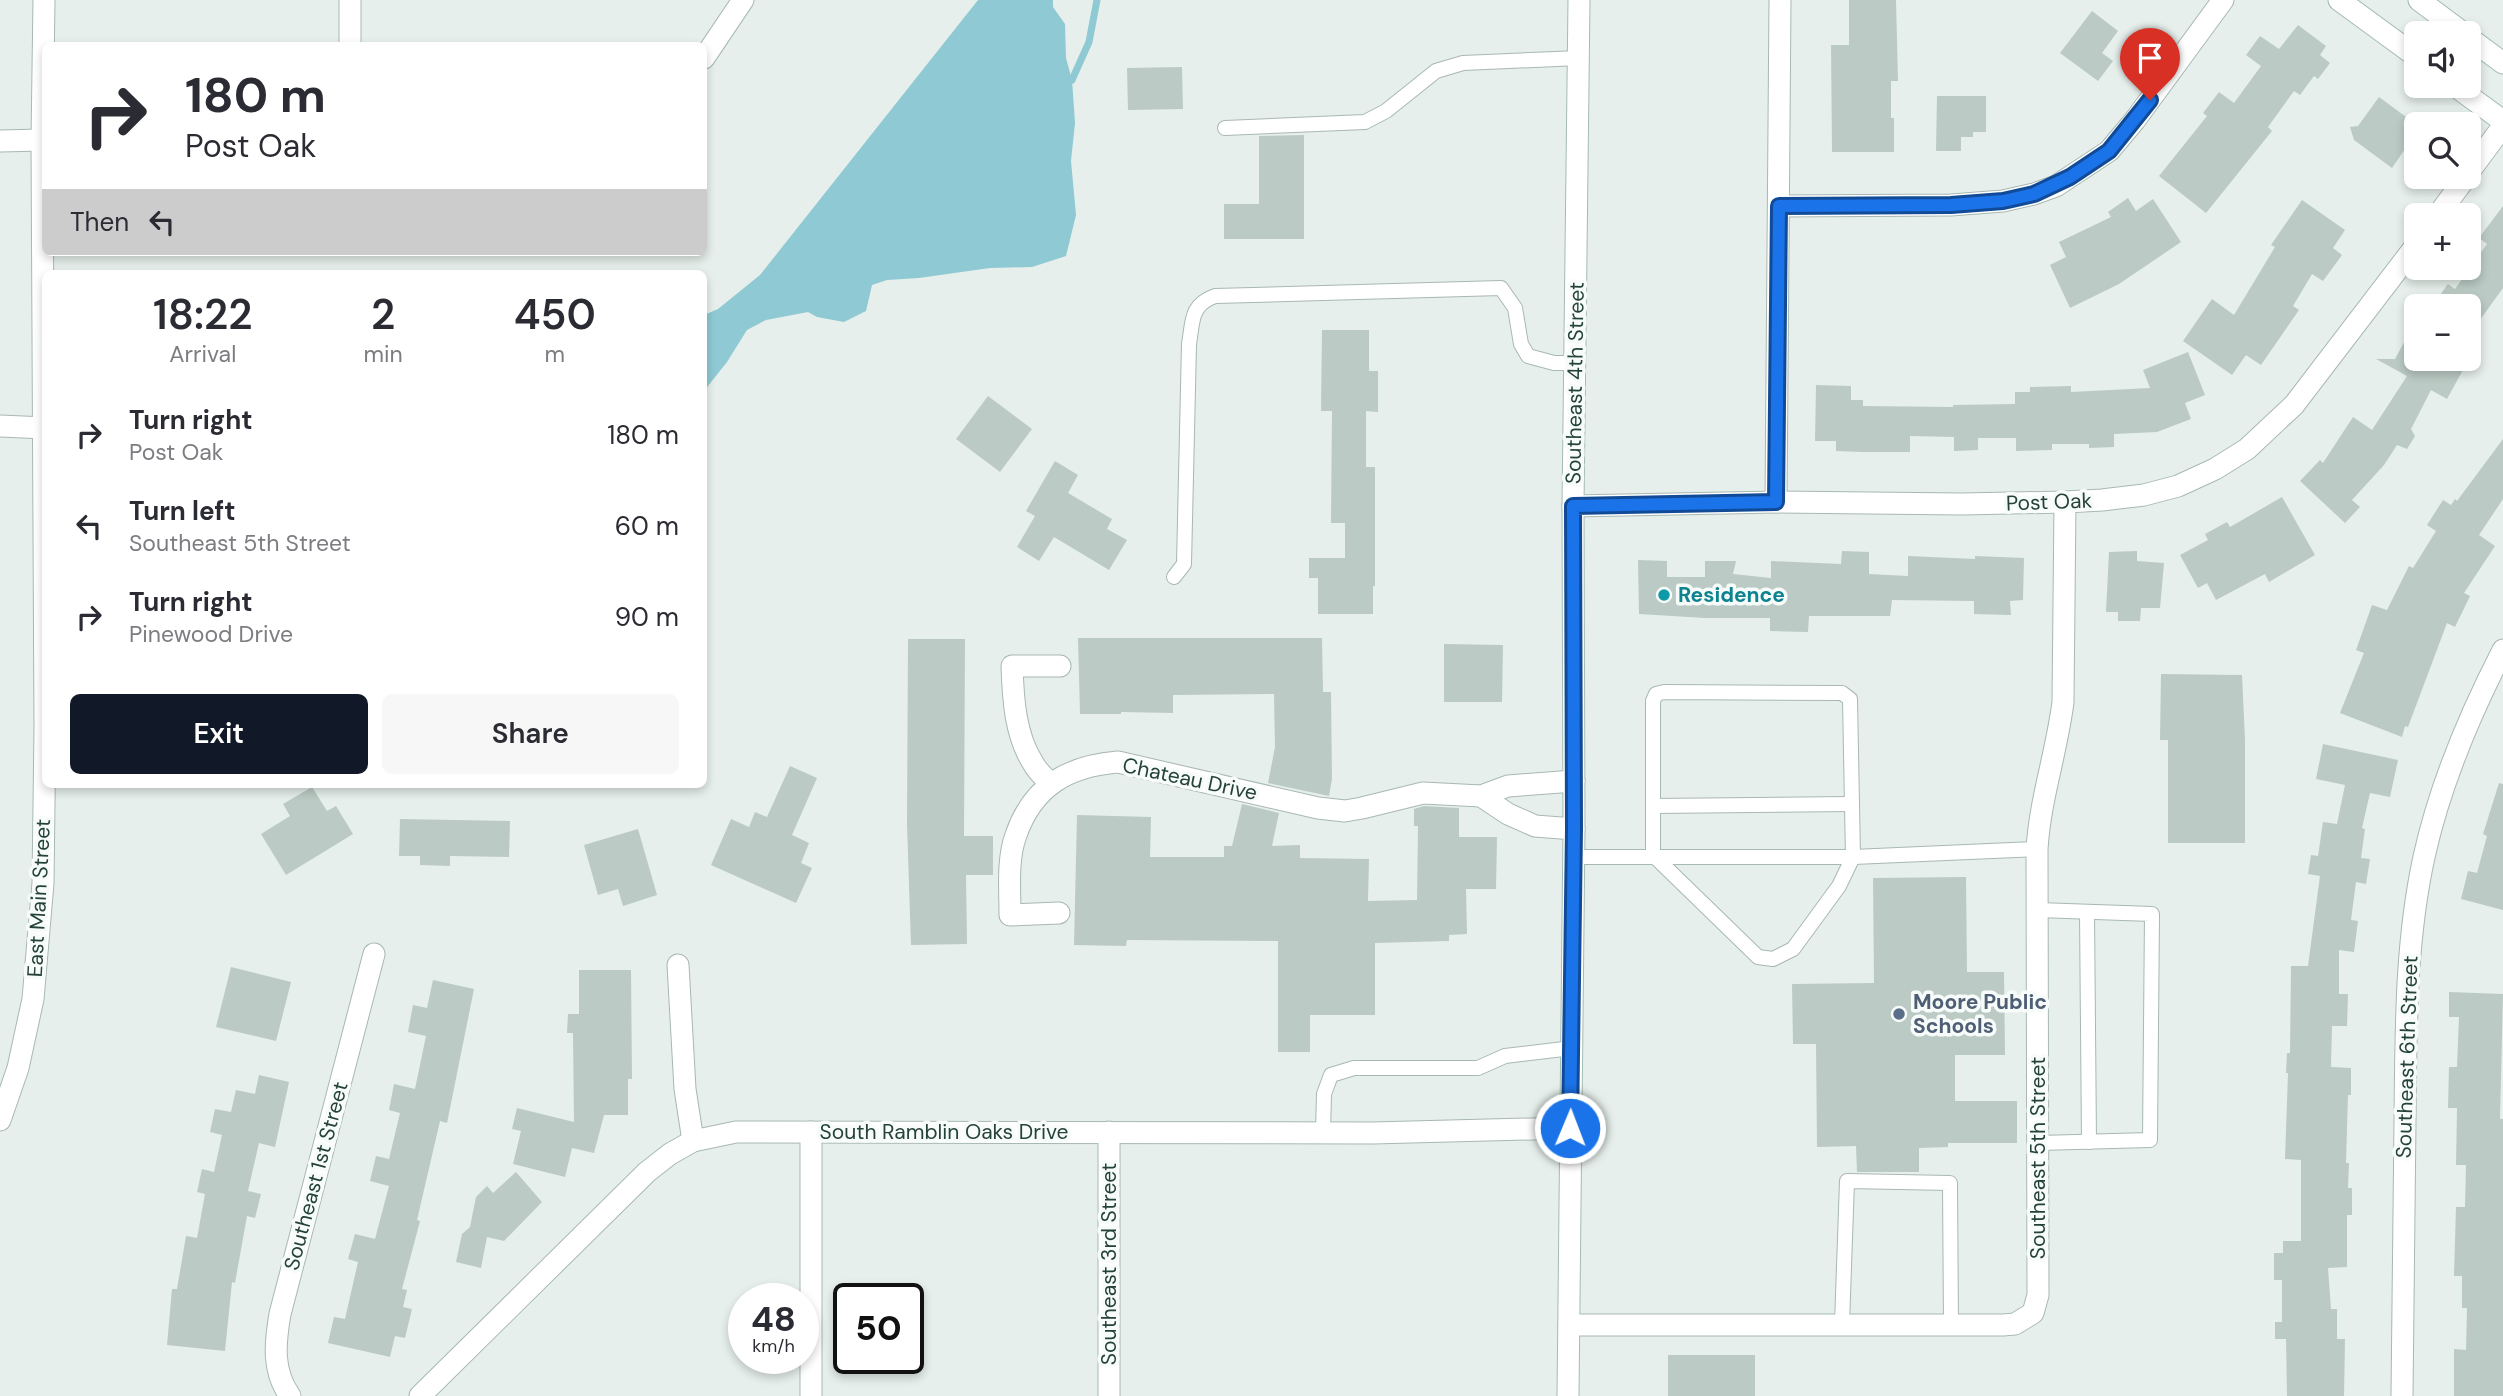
<!DOCTYPE html>
<meta charset="utf-8">
<style>
:root{--surface:#fff;--page:#f7f7f7;--text:#2b2b33;--muted:#7c7c81;--accent:#111827}
body{margin:0;font-family:"DM Sans",sans-serif;background:var(--page);color:var(--text);height:100vh;display:flex;flex-direction:column;font-size:26px;white-space:nowrap}
*{box-sizing:border-box;margin:0}
p{font-size:23px;color:var(--muted)}
.icon{flex:none;width:38px;height:38px;fill:none;stroke:currentColor;stroke-width:2;stroke-linecap:round;stroke-linejoin:round}
.map{position:relative;flex:1;overflow:hidden}
.details{position:absolute;left:42px;top:270px;width:665px;height:518px;display:flex;flex-direction:column;background:var(--surface);border-radius:10px;box-shadow:0 4px 10px #0003}
.details>*{flex:none}
.guide{position:absolute;left:42px;top:42px;width:665px;height:214px;border-radius:10px;box-shadow:0 4px 10px #0003;background:#fff;color:var(--text);overflow:hidden}
.buttons{position:absolute;left:2404px;top:21px;display:grid;gap:14px}
.buttons a{display:grid;place-items:center;width:77px;height:77px;border-radius:10px;background:var(--surface);box-shadow:0 4px 10px #0003;font-size:35px}
.speed{position:absolute;left:728px;top:1283px;display:flex;gap:14px;font-size:35px;font-weight:700;text-align:center}
.speed>*{display:grid;place-content:center;width:91px;height:91px;border-radius:50%;background:var(--surface);box-shadow:0 4px 10px #0003;line-height:1}
.speed small{font-size:18px;font-weight:400}
.speed .limit{border:4px solid #111;border-radius:10px;background:#fff;color:#111}
.pin{position:absolute;display:grid;place-items:center;width:60px;height:60px;color:#fff;margin:-72px -30px;border-radius:50% 50% 50% 0;rotate:-45deg;box-shadow:0 0 7px #0007}
.pin .icon{rotate:45deg}
.me{position:absolute;width:77px;margin:-38px;rotate:1deg;stroke-linejoin:round;filter:drop-shadow(0 0 5px #0008)}
.turn{display:flex;align-items:center;gap:24px;height:147px;padding:0 28px;font-size:32px}
.turn .icon{width:91px;height:91px;stroke-width:2.5}
.turn b{display:block;font-size:49px;line-height:60px}
.then{display:flex;align-items:center;height:66px;padding:0 28px;background:#0003;gap:14px;font-size:26px}
.eta{display:flex;justify-content:space-evenly;align-items:center;height:119px;text-align:center}
.eta b{font-size:42px;font-weight:600;line-height:49px}
.action{display:flex;gap:14px;margin-top:auto;padding:14px 28px}
.action a{flex:1;height:80px;border-radius:10px;background:var(--accent);color:#fff;font-size:28px;font-weight:600;line-height:80px;text-align:center}
.action a+a{background:var(--page);color:var(--text)}
ul{padding:0;list-style:none}
li{display:flex;align-items:center;gap:21px;height:91px;padding:0 28px}
li div{flex:1}
li b{display:block;font-size:26px}
li em{font-style:normal}
.map>svg:first-child{display:block}
.water{fill:#8ec9d4}
.lines{fill:none;stroke-linecap:round;stroke-linejoin:round}
.stream{stroke:#8ec9d4;stroke-width:7}
.building{fill:#bbcac4}
.lane-casing{stroke:#a8b8b2;stroke-width:16}
.street-casing{stroke:#a8b8b2;stroke-width:23}
.secondary-casing{stroke:#a4bbb3;stroke-width:23}
.lane{stroke:#fff;stroke-width:14}
.street{stroke:#fff;stroke-width:21}
.secondary{stroke:#fff;stroke-width:21}
.route-casing{stroke:#114b97;stroke-width:18}
.route{stroke:#1a73e8;stroke-width:12}
.culture-dot{fill:#0f9aa8;stroke:#f7fbf9;stroke-width:2.5}
.service-dot{fill:#5c6f8a;stroke:#f7fbf9;stroke-width:2.5}
.labels{text-anchor:middle;dominant-baseline:central;stroke-width:7;stroke-linejoin:round;paint-order:stroke}
.street-label{font-size:21px;fill:#24423a;stroke:#f7fbf9}
.culture-label{font-size:21px;font-weight:bold;fill:#0d838f;stroke:#f7fbf9;text-anchor:start}
.service-label{font-size:21px;font-weight:bold;fill:#4e5e75;stroke:#f7fbf9;text-anchor:start}
</style>
<div class="map">
<svg width="2503" height="1396" viewBox="0 0 2503 1396">
<rect width="100%" height="100%" fill="#e6efeb"/>
<path class="water" d="M978,0H1053V7L1065,24L1066,58L1072,80L1075,123L1071,161L1076,215L1066,256L1032,267L990,268L919,278L887,280L872,285L866,311L844,322L817,317L808,312L766,320L747,330L727,362L704,391V315L718,309L760,275Z"/>
<g class="lines">
<path class="stream" d="M1072,80L1089,42L1097,0"/>
</g>
<g class="building">
<path d="M1849,0H1896L1898,81H1891V118H1894V152H1832L1831,45H1849Z"/>
<path d="M2092,11L2118,31L2102,53L2113,61L2098,81L2060,53Z"/>
<path d="M2298,25L2326,46L2320,55L2330,63L2318,79L2314,76L2300,95L2294,91L2268,127L2272,131L2206,213L2159,176L2207,116L2203,113L2219,92L2234,103L2261,66L2246,55L2260,36L2279,49Z"/>
<path d="M1182,67L1183,109L1128,110L1127,68Z"/>
<path d="M1937,96H1986V132H1973V137H1961V151H1936Z"/>
<path d="M2379,97L2417,125V153L2407,146L2392,168L2354,140L2350,127L2358,126Z"/>
<path d="M1304,135V239H1224V204H1259V136Z"/>
<path d="M2128,198L2136,211L2153,199L2181,242L2119,284L2070,308L2050,265L2066,257L2059,242L2111,217L2108,212Z"/>
<path d="M2302,200L2345,230L2333,248L2342,255L2323,281L2312,274L2293,306L2299,310L2261,365L2246,355L2232,375L2183,341L2212,299L2234,315L2275,247L2271,245Z"/>
<path d="M2503,206V288L2469,335V306H2432L2448,284L2455,289L2487,244L2479,238Z"/>
<path d="M2417,318V359H2469L2447,399L2431,390L2411,429L2415,436L2407,449L2397,445L2384,465L2352,500L2360,507L2345,523L2300,481L2320,460L2323,463L2353,417L2372,430L2407,376L2376,359H2395Z"/>
<path d="M1322,330H1369V371H1378V412L1366,411V467H1375V586H1373V614H1318V578H1309V558H1345V523H1331L1332,411H1321Z"/>
<path d="M2188,352L2205,395L2185,403L2191,419L2157,432L2114,434V447L2089,448V444H2052V450L2016,451V438H1978V450L1954,451V437L1910,436V452H1862L1836,451V441H1815L1816,385L1851,386V400H1863V406L1953,407V405L2015,404V392H2030V387L2071,386V392L2150,388L2143,370Z"/>
<path d="M988,396L1032,429L1000,472L956,439Z"/>
<path d="M2503,439V499L2479,535L2495,546L2464,593L2470,596L2455,627L2447,623L2408,727L2405,726L2402,737L2340,713L2364,653L2356,650L2372,605L2387,610L2409,566L2413,568L2436,531L2427,525L2443,500L2451,505L2455,499L2457,501Z"/>
<path d="M1055,461L1078,475L1068,493L1112,519L1107,529L1127,540L1109,570L1054,537L1039,561L1017,547L1035,516L1026,511Z"/>
<path d="M2282,497L2315,555L2269,582L2265,574L2216,600L2207,583L2198,588L2180,555L2208,540L2205,534L2227,522L2230,527Z"/>
<path d="M1842,551L1869,552V574L1908,576V556L1975,559V556L2024,558L2023,600L2010,601L2011,615L1974,614V601L1892,600L1890,616H1809L1808,632L1770,631V618H1705L1639,614L1638,560L1667,561V577H1705V561H1736L1733,574L1771,578V561L1841,564Z"/>
<path d="M2137,551V561L2164,563L2160,608H2141L2140,621H2118V612H2106L2109,552Z"/>
<path d="M1078,638H1322L1323,692H1331L1332,779L1329,796L1268,783L1275,747L1274,694L1173,695V713L1121,712V714H1080Z"/>
<path d="M908,639H965L964,836H993V875H966L967,944L911,945L907,824Z"/>
<path d="M1444,644L1503,645L1502,702H1444Z"/>
<path d="M2161,674L2242,675L2245,740V843H2168V740H2160Z"/>
<path d="M2323,744L2398,760L2390,797L2370,793L2362,828L2365,829L2361,858L2370,859L2366,884L2356,882L2351,920L2358,921L2354,952L2339,950V994H2348L2347,1026H2332L2331,1067L2351,1068V1095H2348L2346,1163H2349L2348,1188H2352V1215H2347V1267L2328,1268L2331,1309H2337V1339H2345L2344,1396H2287L2286,1339H2275V1322H2282V1280H2274V1253H2283V1241H2301V1160L2285,1159L2288,1073H2286L2287,1053H2290L2291,966H2308L2320,876L2308,874L2311,855L2318,856L2323,822L2337,824L2345,785L2316,779Z"/>
<path d="M790,766L817,778L792,835L809,843L801,863L812,868L796,903L711,865L731,819L749,827L755,812L767,817Z"/>
<path d="M2499,783L2503,784V910L2461,899L2468,871L2477,873L2487,836L2483,834Z"/>
<path d="M312,787L327,811L336,806L353,834L286,875L261,834L290,816L283,804Z"/>
<path d="M1242,804L1279,813L1272,846L1300,845V858L1369,859L1368,901L1417,900L1418,826H1414V809L1424,806L1459,808V837H1497L1496,889H1466L1467,934L1449,935V941L1375,943V1015H1310V1052H1278V941L1127,940L1126,946L1074,945L1077,815L1151,817L1150,857H1224V846H1232Z"/>
<path d="M400,819L510,821L509,857L450,856V866L420,865V856H399Z"/>
<path d="M638,829L657,895L623,906L618,889L598,895L584,845Z"/>
<path d="M1966,877L1967,972H2004L2005,1055H1955V1101H2017V1143H1948V1147L1919,1148V1172H1857L1856,1146L1817,1147L1816,1044H1793L1792,984L1874,983L1873,878Z"/>
<path d="M231,967L291,982L276,1041L216,1027Z"/>
<path d="M579,970H631L632,1079H628V1115H604L594,1153L572,1148L565,1177L513,1164L521,1131L512,1129L517,1108L574,1122L573,1033H567L568,1014H579Z"/>
<path d="M433,980L474,989L447,1123L440,1121L417,1220L420,1221L402,1289L407,1290L403,1307L412,1309L405,1338L395,1336L390,1357L328,1343L334,1317L345,1319L358,1262L348,1259L355,1234L375,1239L389,1186L370,1181L376,1156L389,1159L400,1113L389,1110L394,1084L415,1089L426,1036L408,1032L413,1005L427,1008Z"/>
<path d="M2449,992L2503,994L2500,1119H2503V1396H2454V1349L2466,1350L2467,1308H2462V1276H2454L2456,1207H2465L2466,1165H2456L2457,1108H2448L2449,1067H2457L2459,1017H2449Z"/>
<path d="M259,1075L289,1082L275,1147L259,1143L248,1191L261,1194L255,1218L247,1216L235,1283L232,1282L225,1351L167,1345L172,1289H177L186,1236L197,1238L205,1194L197,1192L202,1169L214,1172L222,1135L210,1132L215,1109L231,1112L236,1090L255,1094Z"/>
<path d="M516,1172L542,1202L504,1241L487,1237L481,1268L456,1262L462,1234L470,1227L476,1197L487,1186L493,1193Z"/>
<rect x="1668" y="1355" width="87" height="41"/>
</g>
<g class="lines">
<defs>
<g id="lane">
<path d="M1225,128L1365,122L1386,111L1436,71L1463,63L1579,58"/>
<path d="M1174,577L1184,564L1189,344C1193,321 1190,305 1215,296L1501,288L1515,308L1521,344L1528,356L1554,363H1575"/>
<path d="M1664,692L1842,693L1850,699L1853,857L1839,886L1793,949L1773,959L1758,957L1653,855V701L1656,694Z"/>
<path d="M1653,806L1851,804"/>
<path d="M1574,857H1853L2037,849"/>
<path d="M2038,910L2152,914L2150,1140L2039,1143"/>
<path d="M2087,912L2089,1142"/>
<path d="M1323,1132L1324,1094L1331,1075L1354,1068H1478L1505,1056L1572,1048"/>
<path d="M1842,1324L1847,1181L1950,1183L1951,1325"/>
</g>
<g id="street">
<path d="M350,46V0"/>
<path d="M704,58L743,0"/>
<path d="M0,141L42,140"/>
<path d="M2469,172L2503,126"/>
<path d="M1779,206L1951,205L2003,201L2034,194L2056,186L2109,151L2135,120L2223,0"/>
<path d="M2438,215L2466,177"/>
<path d="M0,426L46,428"/>
<path d="M1776,502L1780,0"/>
<path d="M1573,506L1776,502L1962,504L2065,502L2102,500L2144,495L2178,486L2215,469L2247,449L2294,405L2417,244"/>
<path d="M1051,784C1045,778 1037,771 1033,763C1015,735 1013,698 1012,666H1060"/>
<path d="M1481,796L1508,814L1535,826L1574,829"/>
<path d="M1059,913L1010,915C1010,890 1007,859 1016,835C1033,786 1068,766 1118,762L1318,808L1345,811L1362,808L1423,793L1481,796L1508,786L1574,781"/>
<path d="M678,965L685,1089L693,1141"/>
<path d="M0,1120L18,1068L33,999L43,883L45,727L42,140L44,0"/>
<path d="M1109,1132V1396"/>
<path d="M1569,1325H2003L2015,1324L2033,1313L2038,1295L2037,849C2040,799 2057,751 2063,702L2065,502"/>
<path d="M290,1396C272,1371 275,1343 280,1314L374,954"/>
<path d="M420,1396L647,1172L670,1154L693,1141L736,1132L1373,1133L1570,1128"/>
<path d="M811,1396V1132"/>
<path d="M2402,1396C2403,1304 2404,1212 2405,1121C2406,1032 2405,944 2424,857C2440,784 2469,716 2503,650"/>
</g>
<g id="secondary">
<path d="M2339,0L2417,57"/>
<path d="M2419,0L2463,33"/>
<path d="M2469,38L2503,63"/>
<path d="M2455,86L2503,121"/>
<path d="M1568,1396L1574,829L1573,506L1579,0"/>
</g>
</defs>
<use href="#lane" class="lane-casing"/>
<use href="#street" class="street-casing"/>
<use href="#secondary" class="secondary-casing"/>
<use href="#lane" class="lane"/>
<use href="#street" class="street"/>
<use href="#secondary" class="secondary"/>
</g>
<g class="lines">
<defs>
<path id="route" d="M1570,1128L1574,829L1573,506L1776,502L1779,206L1951,205L2003,201L2034,194L2070,177L2109,151L2150,100"/>
</defs>
<use href="#route" class="route-casing"/>
<use href="#route" class="route"/>
</g>
<circle class="culture-dot" cx="1664" cy="595" r="7"/>
<circle class="service-dot" cx="1899" cy="1014" r="7"/>
<g class="labels">
<g class="street-label">
<text transform="translate(1575 383) rotate(-89)">Southeast 4th Street</text>
<text transform="translate(2049 502) rotate(-2)">Post Oak</text>
<text transform="translate(1190 779) rotate(12)">Chateau Drive</text>
<text transform="translate(39 898) rotate(-87)">East Main Street</text>
<text transform="translate(2407 1057) rotate(-88)">Southeast 6th Street</text>
<text x="944" y="1132">South Ramblin Oaks Drive</text>
<text transform="translate(2038 1158) rotate(-90)">Southeast 5th Street</text>
<text transform="translate(316 1176) rotate(-75)">Southeast 1st Street</text>
<text transform="translate(1109 1264) rotate(-90)">Southeast 3rd Street</text>
</g>
<g class="culture-label">
<text x="1678" y="595">Residence</text>
</g>
<g class="service-label">
<text x="1913" y="1002">Moore Public<tspan x="1913" dy="24">Schools</tspan></text>
</g>
</g>
</svg>
<div class="buttons">
<a><svg class="icon" aria-label="sound" viewBox="0 0 24 24"><path d="M4 9h4l5-4v14l-5-4H4zM17 9q2 3 0 6"/></svg></a>
<a><svg class="icon" aria-label="search" viewBox="0 0 24 24"><circle cx="10" cy="10" r="6"/><path d="M15 15l6 6"/></svg></a>
<a>+</a>
<a>−</a>
</div>
<div class="speed"><div>48<small>km/h</small></div><div class="limit">50</div></div>
<div class="pin" style="left:2150px;top:100px;background:#d93025"><svg class="icon" aria-label="arrive" viewBox="0 0 24 24"><path d="M6 21V4h12l-3 4 3 4H6"/></svg></div>
<svg class="me" style="left:1570px;top:1128px" viewBox="-20 -20 40 40"><circle r="17" fill="#1a73e8" stroke="#fff" stroke-width="3"/><path d="M0-11L8 9 0 5-8 9z" fill="#fff"/></svg>
<div class="guide">
<div class="turn"><svg class="icon" aria-label="right" viewBox="0 0 24 24"><path d="M7 20v-9h11M14 6l5 5-5 5"/></svg><div><b>180 m</b>Post Oak</div></div>
<div class="then">Then<svg class="icon" aria-label="left" viewBox="0 0 24 24"><path d="M17 20v-9H6M10 6l-5 5 5 5"/></svg></div>
</div>
<section class="details">
<div class="eta">
<div><b>18:22</b><p>Arrival</p></div>
<div><b>2</b><p>min</p></div>
<div><b>450</b><p>m</p></div>
</div>
<ul>
<li><svg class="icon" aria-label="right" viewBox="0 0 24 24"><path d="M7 20v-9h11M14 6l5 5-5 5"/></svg><div><b>Turn right</b><p>Post Oak</p></div><em>180 m</em></li>
<li><svg class="icon" aria-label="left" viewBox="0 0 24 24"><path d="M17 20v-9H6M10 6l-5 5 5 5"/></svg><div><b>Turn left</b><p>Southeast 5th Street</p></div><em>60 m</em></li>
<li><svg class="icon" aria-label="right" viewBox="0 0 24 24"><path d="M7 20v-9h11M14 6l5 5-5 5"/></svg><div><b>Turn right</b><p>Pinewood Drive</p></div><em>90 m</em></li>
</ul>
<div class="action"><a>Exit</a><a>Share</a></div>
</section>
</div>
